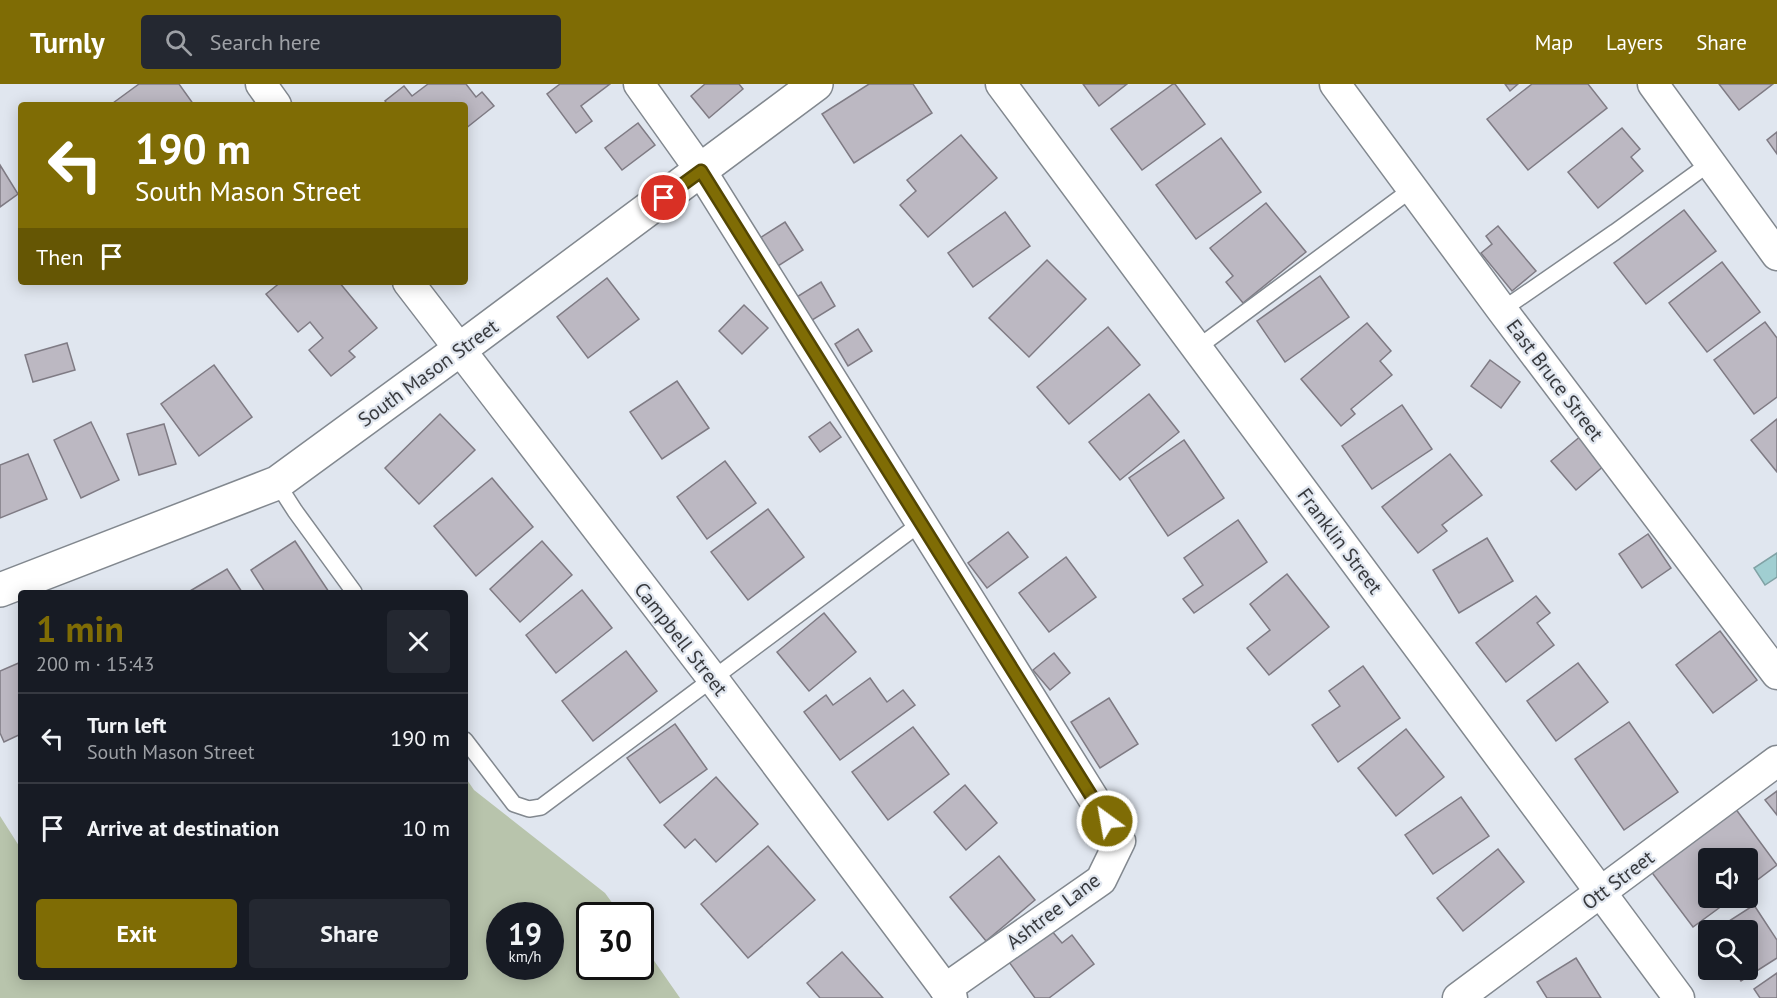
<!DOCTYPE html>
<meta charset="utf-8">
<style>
:root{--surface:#171b24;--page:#242831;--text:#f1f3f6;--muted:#9ea1a6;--line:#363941;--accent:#7f6c05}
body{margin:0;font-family:"PT Sans",sans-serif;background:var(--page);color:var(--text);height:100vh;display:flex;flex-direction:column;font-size:22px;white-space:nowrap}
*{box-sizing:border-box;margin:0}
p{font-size:20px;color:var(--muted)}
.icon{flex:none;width:33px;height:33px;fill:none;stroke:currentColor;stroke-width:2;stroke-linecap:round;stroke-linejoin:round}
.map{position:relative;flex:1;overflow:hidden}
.panel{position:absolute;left:18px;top:506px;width:450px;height:390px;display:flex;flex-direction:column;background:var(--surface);border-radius:6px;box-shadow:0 3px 15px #0003}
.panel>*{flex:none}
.guide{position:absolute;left:18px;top:18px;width:450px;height:183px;border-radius:6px;box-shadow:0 3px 15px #0003;background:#7f6c05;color:#fff;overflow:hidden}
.fabs{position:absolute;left:1698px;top:764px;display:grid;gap:12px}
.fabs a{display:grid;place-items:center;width:60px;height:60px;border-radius:6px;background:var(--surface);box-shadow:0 3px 15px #0003;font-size:30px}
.speed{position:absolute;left:486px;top:818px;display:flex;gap:12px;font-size:30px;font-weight:700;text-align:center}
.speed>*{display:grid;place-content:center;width:78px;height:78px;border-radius:50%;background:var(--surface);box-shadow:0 3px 15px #0003;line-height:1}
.speed small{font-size:15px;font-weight:400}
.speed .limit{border:3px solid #111;border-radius:9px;background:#fff;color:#111}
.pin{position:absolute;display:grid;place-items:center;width:51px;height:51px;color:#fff;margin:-26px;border:3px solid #fff;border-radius:50%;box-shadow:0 2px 6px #0007}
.me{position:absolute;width:66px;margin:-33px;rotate:328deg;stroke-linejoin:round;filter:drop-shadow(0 0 4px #0008)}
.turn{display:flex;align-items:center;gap:21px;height:126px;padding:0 18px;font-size:27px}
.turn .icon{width:78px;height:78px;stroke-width:2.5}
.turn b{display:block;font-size:42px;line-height:51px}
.then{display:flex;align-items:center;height:57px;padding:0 18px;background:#0003;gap:12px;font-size:22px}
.round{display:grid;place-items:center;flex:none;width:63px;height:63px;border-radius:6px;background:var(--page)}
.head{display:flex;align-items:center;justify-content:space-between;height:102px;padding:0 18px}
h1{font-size:36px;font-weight:800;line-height:45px;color:var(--accent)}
.button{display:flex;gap:12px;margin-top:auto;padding:12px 18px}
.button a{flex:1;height:69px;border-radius:6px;background:var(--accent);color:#fff;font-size:24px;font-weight:800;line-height:69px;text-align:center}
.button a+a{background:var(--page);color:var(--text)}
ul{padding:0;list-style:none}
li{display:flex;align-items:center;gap:18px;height:90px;padding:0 18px;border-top:2px solid var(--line)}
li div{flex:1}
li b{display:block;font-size:22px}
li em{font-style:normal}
header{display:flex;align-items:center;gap:36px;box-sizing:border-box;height:84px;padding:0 30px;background:var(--accent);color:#fff}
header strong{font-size:28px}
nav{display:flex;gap:33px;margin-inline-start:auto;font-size:21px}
.search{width:420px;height:54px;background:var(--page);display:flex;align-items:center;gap:15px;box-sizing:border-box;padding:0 21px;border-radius:6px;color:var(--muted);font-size:22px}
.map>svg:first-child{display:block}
.green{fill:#b8c4ac;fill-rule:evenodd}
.water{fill:#a0ced1;stroke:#81a2a5;stroke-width:1.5}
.building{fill:#bcb8c2;stroke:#7f7b84;stroke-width:1.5}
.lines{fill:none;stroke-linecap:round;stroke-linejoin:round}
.service-casing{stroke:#82888f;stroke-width:18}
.minor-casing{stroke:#82888f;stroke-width:33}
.secondary-casing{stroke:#82888f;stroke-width:36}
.service{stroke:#fff;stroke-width:15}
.minor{stroke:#fff;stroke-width:30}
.secondary{stroke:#fff;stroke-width:33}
.route-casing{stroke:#534603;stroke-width:15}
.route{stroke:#7f6c05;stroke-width:10}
.labels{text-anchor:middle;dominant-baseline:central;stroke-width:4.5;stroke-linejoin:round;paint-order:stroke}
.street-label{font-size:20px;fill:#383a3e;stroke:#e0e6ef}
</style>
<header>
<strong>Turnly</strong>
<div class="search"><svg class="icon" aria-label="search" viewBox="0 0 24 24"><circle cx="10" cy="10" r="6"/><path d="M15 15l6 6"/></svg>Search here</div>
<nav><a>Map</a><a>Layers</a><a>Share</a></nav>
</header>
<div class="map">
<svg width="1777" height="914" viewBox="0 0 1777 914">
<rect width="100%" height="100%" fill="#e0e6ef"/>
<path class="green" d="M465,693L474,706L605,809L621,831H590V882H640L641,858L680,914H0V732L21,765V892H465ZM500,831H550V882H500Z"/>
<path class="water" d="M1777,469V493L1765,501L1754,484Z"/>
<g class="building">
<path d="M139,0H179L194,21H115L113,19Z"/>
<path d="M428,0H466L476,13L482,8L494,22L465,45V21H388L385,17L404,2L412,12Z"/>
<path d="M560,0H610L581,22L592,37L576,49L547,10Z"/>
<path d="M705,0H739L743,5L709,34L691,12Z"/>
<path d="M869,0H913L932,29L854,79L822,30Z"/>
<path d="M1083,0H1127L1099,22Z"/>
<path d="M1173,0H1175L1205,40L1142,86L1111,45Z"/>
<path d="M1505,0H1518L1510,7Z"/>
<path d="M1532,0H1588L1607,24L1528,86L1487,35Z"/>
<path d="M1719,0H1773L1739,26Z"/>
<path d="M638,39L655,61L622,86L605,64Z"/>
<path d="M1622,44L1640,65L1631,73L1643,87L1598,124L1568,88Z"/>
<path d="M1777,48V70L1767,56Z"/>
<path d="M961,51L997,94L928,153L900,121L916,107L907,96Z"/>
<path d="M1221,54L1261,108L1196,155L1156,101Z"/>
<path d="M0,81L18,110L0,123Z"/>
<path d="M1266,119L1306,168L1243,219L1226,198L1233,192L1210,164Z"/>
<path d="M1684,126L1716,167L1646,220L1614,179Z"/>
<path d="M1005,128L1030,162L973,203L948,169Z"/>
<path d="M785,138L803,166L778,182L760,154Z"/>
<path d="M1498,142L1536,187L1512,207L1481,169L1492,160L1486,152Z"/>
<path d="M1047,176L1086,215L1029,273L989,234Z"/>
<path d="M1722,178L1760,228L1707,268L1669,219Z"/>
<path d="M1320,192L1349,233L1285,278L1257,237Z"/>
<path d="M607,194L639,235L588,274L557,233Z"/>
<path d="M281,198H339L377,244L349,267L355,273L331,292L309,266L323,254L310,238L298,248L266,210Z"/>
<path d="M821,198L835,222L809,238L795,214Z"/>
<path d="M744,221L768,244L742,270L719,247Z"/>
<path d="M1765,238L1777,254V313L1754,330L1714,276Z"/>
<path d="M1367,239L1391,267L1380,277L1392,291L1351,325L1355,330L1341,342L1301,295Z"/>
<path d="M1108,243L1140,281L1069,340L1037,303Z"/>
<path d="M858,245L872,267L848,282L835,260Z"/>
<path d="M67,259L75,286L33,298L25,271Z"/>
<path d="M1490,276L1520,298L1501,324L1471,302Z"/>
<path d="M214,281L252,333L199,372L161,320Z"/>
<path d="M677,297L709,344L662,375L630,328Z"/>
<path d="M1149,310L1179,348L1120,396L1089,358Z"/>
<path d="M1402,321L1432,365L1372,405L1342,362Z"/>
<path d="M440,330L475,366L419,420L385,384Z"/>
<path d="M1777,335V388L1751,356Z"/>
<path d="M91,338L119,396L81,414L54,356Z"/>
<path d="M830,338L841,353L820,368L809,353Z"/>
<path d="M164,340L176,380L139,391L127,350Z"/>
<path d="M1582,351L1606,380L1576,406L1551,377Z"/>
<path d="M1184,356L1224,414L1168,452L1129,394Z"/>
<path d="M28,370L47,415L0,434V381Z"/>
<path d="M1450,370L1482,411L1442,441L1447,447L1418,469L1382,423Z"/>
<path d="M725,377L756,419L707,455L677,413Z"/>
<path d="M492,394L533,443L476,492L434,442Z"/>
<path d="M768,425L804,473L748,516L711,468Z"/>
<path d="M1238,436L1267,478L1194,529L1183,515L1203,501L1184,474Z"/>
<path d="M1008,448L1028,473L987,504L968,479Z"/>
<path d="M1648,450L1671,484L1642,504L1619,470Z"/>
<path d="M1487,454L1513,497L1459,529L1433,486Z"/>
<path d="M295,457L329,508H265L251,486Z"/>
<path d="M542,457L572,491L520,538L490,505Z"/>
<path d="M1066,473L1096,513L1049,548L1019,509Z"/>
<path d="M227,485L242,508H191L190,507Z"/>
<path d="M1287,490L1329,543L1269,591L1247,564L1270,546L1250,520Z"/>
<path d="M582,506L612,544L556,589L526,551Z"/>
<path d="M1536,512L1550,529L1537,539L1554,561L1506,598L1476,559Z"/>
<path d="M824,529L856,568L809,607L777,568Z"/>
<path d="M1720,547L1757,596L1713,629L1676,581Z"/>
<path d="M626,567L657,607L593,657L562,617Z"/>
<path d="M1054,569L1070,589L1050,606L1033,586Z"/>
<path d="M21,578V650L4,658L0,649V587Z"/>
<path d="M1578,579L1608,618L1556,657L1527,617Z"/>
<path d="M1363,582L1400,634L1338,678L1312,641L1340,622L1329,607Z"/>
<path d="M870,594L887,618L903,606L915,621L840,676L804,628L826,611L833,621Z"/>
<path d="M1109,614L1138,660L1100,684L1071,638Z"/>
<path d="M1629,638L1678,708L1624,746L1575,675Z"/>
<path d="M675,640L707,685L660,719L627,674Z"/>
<path d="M913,643L949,690L888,736L852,688Z"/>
<path d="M1406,645L1444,693L1396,732L1358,684Z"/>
<path d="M716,693L758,740L716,778L695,755L685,764L664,741Z"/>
<path d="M965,701L997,739L966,766L934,728Z"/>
<path d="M1777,707V731L1765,716Z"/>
<path d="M1461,713L1489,752L1433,790L1405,751Z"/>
<path d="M1735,724L1777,781L1748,803V774H1708V813H1734L1693,843L1650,786Z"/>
<path d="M768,762L815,816L748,874L701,820Z"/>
<path d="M1498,765L1524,798L1463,847L1437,814Z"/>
<path d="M999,772L1035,816L986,857L950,813Z"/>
<path d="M1754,821L1777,856V874L1741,897L1734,885H1748V846H1715Z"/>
<path d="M1051,846L1062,859L1072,851L1094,880L1049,914H1035L1009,878Z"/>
<path d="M842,868L883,914H820L807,899Z"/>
<path d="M1576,874L1601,914H1547L1537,898Z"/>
<path d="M1777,889V914H1760L1754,905Z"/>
</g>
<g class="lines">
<defs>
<g id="service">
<path d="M1502,226L1615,148L1710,79"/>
<path d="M1197,264L1412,105"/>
<path d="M277,399L295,427L354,508"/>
<path d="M465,656L514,720L529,725L541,723L921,439"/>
</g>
<g id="minor">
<path d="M261,0L276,21"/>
<path d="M639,0L701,87L1120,757L1101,796L945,905"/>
<path d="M1001,0L1679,914"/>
<path d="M1335,0L1502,226L1777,590"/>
<path d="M1653,0L1777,171"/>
<path d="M408,198L713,595L952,914"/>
<path d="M1458,914L1777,677"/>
</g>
<path id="secondary" d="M0,506L277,399L459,266L816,0"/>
</defs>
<use href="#service" class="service-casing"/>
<use href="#minor" class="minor-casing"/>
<use href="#secondary" class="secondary-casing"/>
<use href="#service" class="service"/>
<use href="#minor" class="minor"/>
<use href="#secondary" class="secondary"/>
</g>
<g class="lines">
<defs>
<path id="route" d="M664,114L701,87L1107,737"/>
</defs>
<use href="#route" class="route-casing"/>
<use href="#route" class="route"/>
</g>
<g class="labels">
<g class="street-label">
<text transform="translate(428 289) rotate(-36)">South Mason Street</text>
<text transform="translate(1555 296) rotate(53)">East Bruce Street</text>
<text transform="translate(1340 457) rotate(53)">Franklin Street</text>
<text transform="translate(681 555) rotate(52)">Campbell Street</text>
<text transform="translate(1618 796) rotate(-37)">Ott Street</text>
<text transform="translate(1053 827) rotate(-37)">Ashtree Lane</text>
</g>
</g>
</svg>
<div class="fabs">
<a><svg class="icon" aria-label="sound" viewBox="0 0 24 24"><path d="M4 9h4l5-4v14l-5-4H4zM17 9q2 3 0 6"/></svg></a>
<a><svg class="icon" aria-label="search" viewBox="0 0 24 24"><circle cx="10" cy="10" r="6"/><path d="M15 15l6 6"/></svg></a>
</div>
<div class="speed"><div>19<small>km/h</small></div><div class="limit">30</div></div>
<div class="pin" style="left:664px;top:114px;background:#d93025"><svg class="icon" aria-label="arrive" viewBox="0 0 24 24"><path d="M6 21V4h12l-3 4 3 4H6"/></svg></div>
<svg class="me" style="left:1107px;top:737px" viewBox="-20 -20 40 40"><circle r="17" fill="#7f6c05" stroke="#fff" stroke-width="3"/><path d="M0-11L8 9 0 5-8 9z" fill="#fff"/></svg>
<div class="guide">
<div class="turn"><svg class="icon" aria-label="left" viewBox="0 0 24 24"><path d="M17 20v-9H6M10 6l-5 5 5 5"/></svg><div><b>190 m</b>South Mason Street</div></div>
<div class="then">Then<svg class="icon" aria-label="arrive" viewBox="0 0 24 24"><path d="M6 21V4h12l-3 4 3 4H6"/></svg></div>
</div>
<section class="panel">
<div class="head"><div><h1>1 min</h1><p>200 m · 15:43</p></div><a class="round"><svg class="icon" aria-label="close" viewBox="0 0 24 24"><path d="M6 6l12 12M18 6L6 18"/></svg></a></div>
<ul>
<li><svg class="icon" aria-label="left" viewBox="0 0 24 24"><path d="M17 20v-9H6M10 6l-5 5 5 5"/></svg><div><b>Turn left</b><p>South Mason Street</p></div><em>190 m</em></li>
<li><svg class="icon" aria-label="arrive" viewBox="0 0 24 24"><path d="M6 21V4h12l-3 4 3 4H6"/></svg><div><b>Arrive at destination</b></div><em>10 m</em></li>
</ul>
<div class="button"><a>Exit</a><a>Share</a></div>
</section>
</div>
